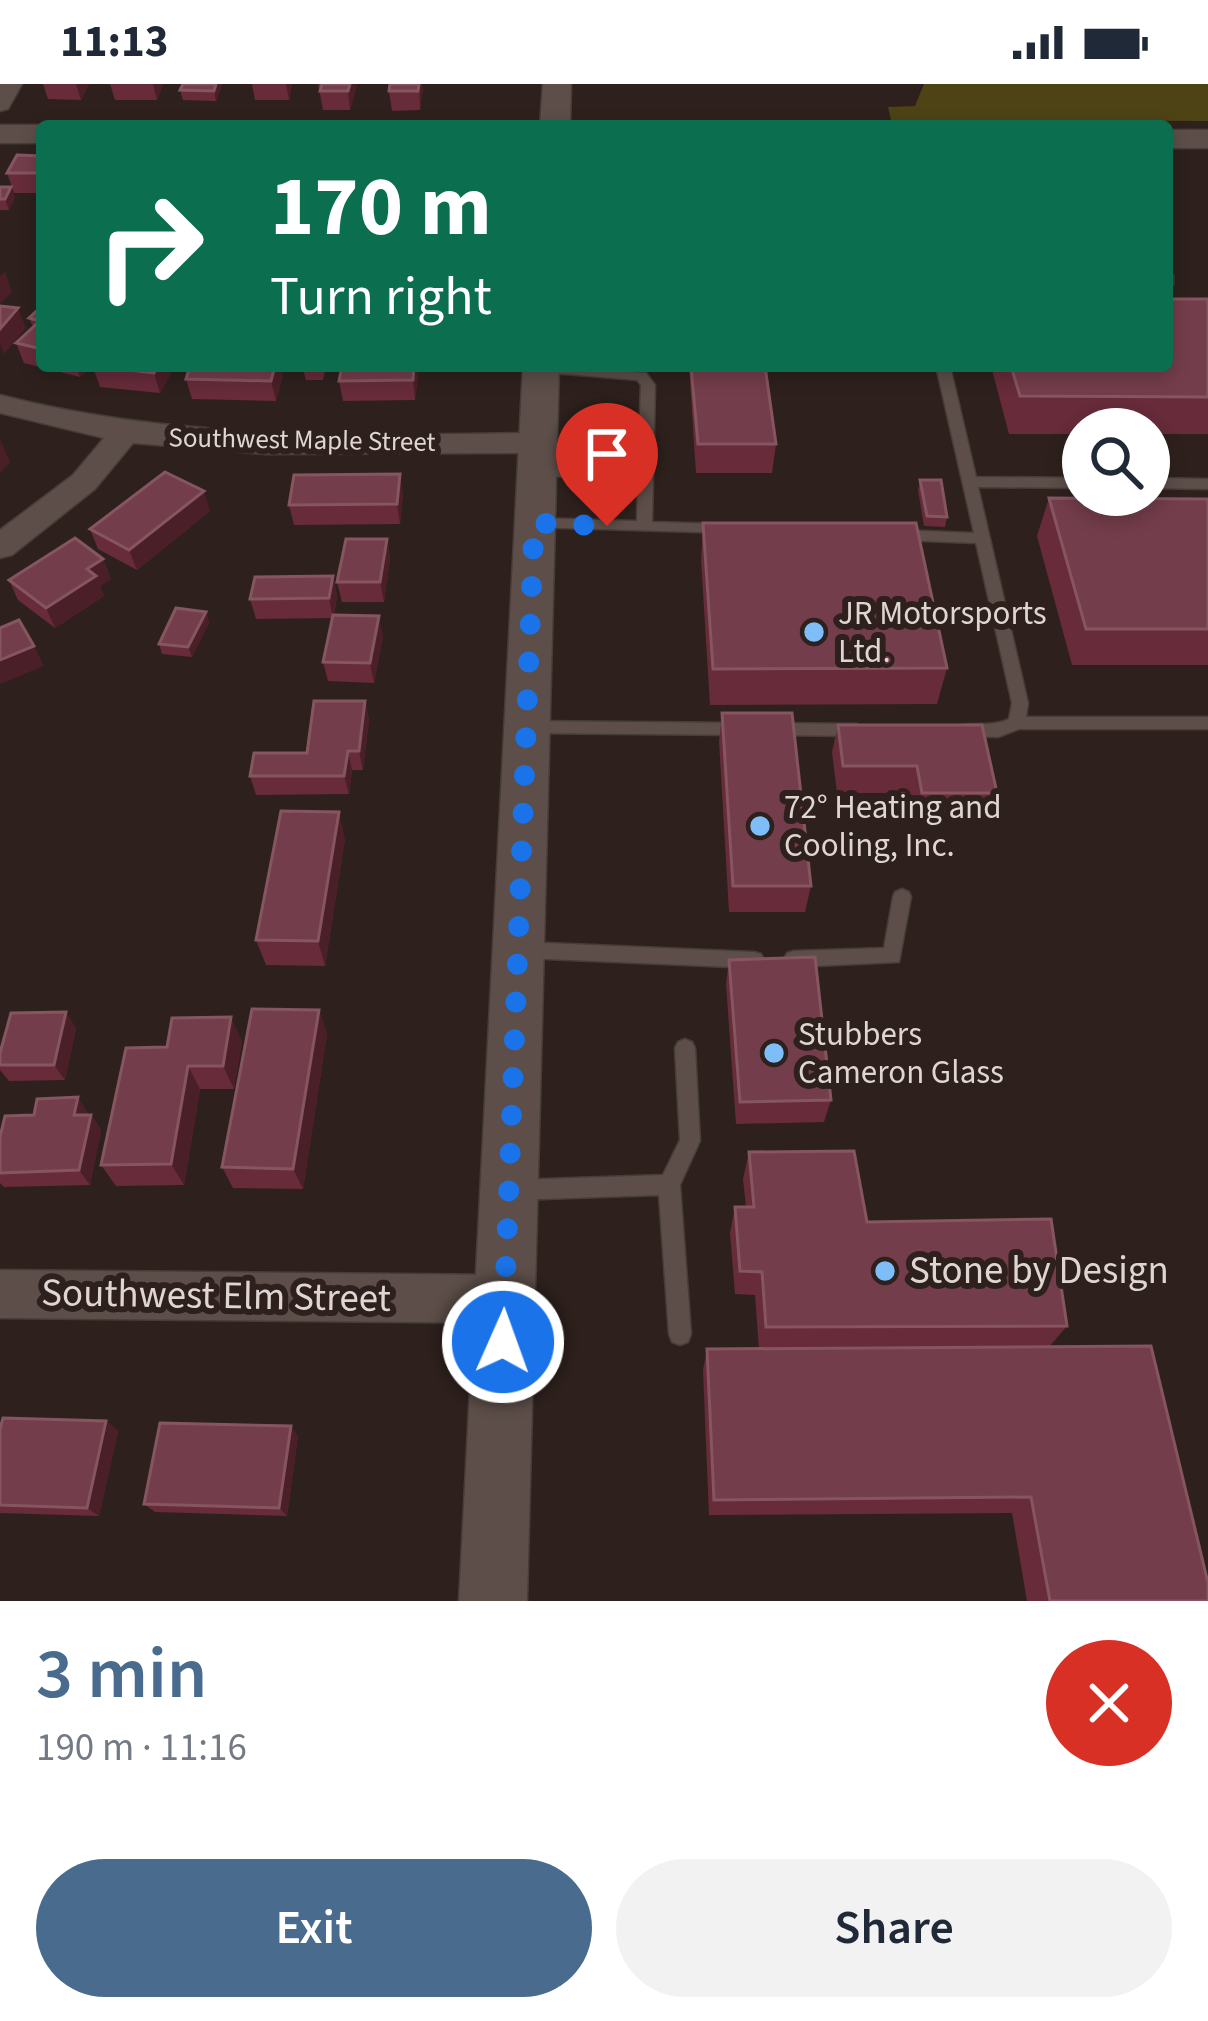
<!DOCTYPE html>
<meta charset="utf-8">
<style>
:root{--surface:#fff;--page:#f2f2f3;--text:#1f2937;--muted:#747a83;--accent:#496c8e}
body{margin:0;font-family:"Source Sans 3",sans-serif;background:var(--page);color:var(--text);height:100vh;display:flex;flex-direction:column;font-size:45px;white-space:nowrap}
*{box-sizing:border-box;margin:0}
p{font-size:39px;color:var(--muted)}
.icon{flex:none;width:66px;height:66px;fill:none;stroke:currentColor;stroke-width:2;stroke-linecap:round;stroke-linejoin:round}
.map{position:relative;height:1517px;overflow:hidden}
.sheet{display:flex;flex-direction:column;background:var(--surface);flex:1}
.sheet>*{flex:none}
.hud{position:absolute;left:36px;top:36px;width:1137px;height:252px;border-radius:12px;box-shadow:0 6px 18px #0003;background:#0b6e4f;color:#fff;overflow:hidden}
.fabs{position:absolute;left:1062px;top:324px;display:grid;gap:24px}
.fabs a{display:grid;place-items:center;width:108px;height:108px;border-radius:50%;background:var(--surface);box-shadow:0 6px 18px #0003;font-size:60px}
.pin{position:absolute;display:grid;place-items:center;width:102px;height:102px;color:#fff;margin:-123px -51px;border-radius:50% 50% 50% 0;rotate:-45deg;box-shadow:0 0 12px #0007}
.pin .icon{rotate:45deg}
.me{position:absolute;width:132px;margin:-66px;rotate:2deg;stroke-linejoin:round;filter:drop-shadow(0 0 9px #0008)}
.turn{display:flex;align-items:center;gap:42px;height:252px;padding:0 36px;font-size:54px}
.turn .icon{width:156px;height:156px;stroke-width:2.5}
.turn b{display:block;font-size:84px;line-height:102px}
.round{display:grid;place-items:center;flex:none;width:126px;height:126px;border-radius:63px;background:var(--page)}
.summary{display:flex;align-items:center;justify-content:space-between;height:204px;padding:0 36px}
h1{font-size:72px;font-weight:600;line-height:90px;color:var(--accent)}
.action{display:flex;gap:24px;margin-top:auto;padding:24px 36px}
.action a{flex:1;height:138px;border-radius:72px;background:var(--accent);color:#fff;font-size:48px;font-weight:600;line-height:138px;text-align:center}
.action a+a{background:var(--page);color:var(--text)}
.status{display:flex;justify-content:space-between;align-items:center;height:84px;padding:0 60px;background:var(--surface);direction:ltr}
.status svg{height:33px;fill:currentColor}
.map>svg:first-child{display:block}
.green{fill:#4d4315}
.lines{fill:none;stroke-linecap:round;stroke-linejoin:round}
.service-casing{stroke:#463c38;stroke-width:3}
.minor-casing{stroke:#463c38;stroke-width:3}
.tertiary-casing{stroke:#463c38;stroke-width:3}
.service{fill:#5d4e49;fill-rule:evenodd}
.minor{fill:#5d4e49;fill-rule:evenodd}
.tertiary{fill:#5d4e49;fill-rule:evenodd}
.wall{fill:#672b3a}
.shaded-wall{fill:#4b1f28}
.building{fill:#743d4b;stroke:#855560;stroke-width:3}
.route{stroke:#1a73e8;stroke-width:21;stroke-dasharray:0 37.8}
.poi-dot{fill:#7dbef9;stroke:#2e211d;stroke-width:4.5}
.labels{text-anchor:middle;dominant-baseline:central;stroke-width:12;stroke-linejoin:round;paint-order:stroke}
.far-street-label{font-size:27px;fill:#dfd6d3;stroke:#2e211d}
.poi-label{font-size:33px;fill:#dfd6d3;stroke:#2e211d;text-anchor:start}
.near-poi-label{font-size:39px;fill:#dfd6d3;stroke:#2e211d;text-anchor:start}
.near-street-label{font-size:39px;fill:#dfd6d3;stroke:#2e211d}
</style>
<div class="status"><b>11:13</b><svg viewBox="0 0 49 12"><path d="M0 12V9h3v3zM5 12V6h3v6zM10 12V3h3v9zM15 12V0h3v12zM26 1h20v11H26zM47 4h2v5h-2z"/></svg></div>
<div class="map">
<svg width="1208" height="1517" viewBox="0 0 1208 1517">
<rect width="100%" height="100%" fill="#2e211d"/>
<path class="green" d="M924,0H1208V37L891,36L888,23L915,22Z"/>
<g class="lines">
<defs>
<g id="service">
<path d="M1167,188L1173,192V200L1167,204Z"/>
<path d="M536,282L646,289L655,301L652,438L727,440L735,445L732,449L529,443V435L534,434L637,437L638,394L536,392L529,387L536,382L638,384L641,301L637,296L541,288L536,287Z"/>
<path d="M936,282H950L976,393L1083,394V404L978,403L1028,619L1026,633H1208V645H1019L998,653L957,652L955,647L957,642C975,638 992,643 1009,635L1012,619L976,459L898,456L890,451L898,446L974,449Z"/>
<path d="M1149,394L1208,395V405L1149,404Z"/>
<path d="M526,637L743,639L751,645L743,651L526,649L518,643Z"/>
<path d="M771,639L857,640L865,646L857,652L771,651L763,645Z"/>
<path d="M902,805L909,808L911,813L899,878L794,883L787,881L784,875L787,869L794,867L884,864L893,813L895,808Z"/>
<path d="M524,858L754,868L761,870L764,876L761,882L754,884L524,874L517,872L514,866L517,860Z"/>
<path d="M685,955L692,958L695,964L700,1057L680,1101L691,1250L688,1258L680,1261L672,1258L669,1250L659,1111L514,1116L506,1113L503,1106L506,1099L514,1096L663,1091L680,1056L675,964L678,958Z"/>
</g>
<g id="minor">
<path d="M0,0H22L8,25L0,27Z"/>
<path d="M0,311C178,357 355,351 537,349L552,359L537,369L266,370L133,359L95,405L12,471L0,474V446L73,391L104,354L0,329Z"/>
<path d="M0,1186L505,1191L522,1198L529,1215L522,1232L505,1239L0,1234Z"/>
</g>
<g id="tertiary">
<path d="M543,0H571L570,42H540Z"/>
<path d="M0,41H42L46,42H42V59H0Z"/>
<rect x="1167" y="46" width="41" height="18"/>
<path d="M523,282H559L527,1517H459Z"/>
</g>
</defs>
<use href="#service" class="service-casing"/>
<use href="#minor" class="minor-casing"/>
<use href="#tertiary" class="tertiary-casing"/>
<use href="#service" class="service"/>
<use href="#minor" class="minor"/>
<use href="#tertiary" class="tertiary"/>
</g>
<g class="wall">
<path d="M43,0H89L81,16L48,15Z"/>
<path d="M110,0H163L157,16H115Z"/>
<path d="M183,0H222L216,17L183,16L180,6Z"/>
<path d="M252,0H292L289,16H255Z"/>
<path d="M318,0H357L350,26H323Z"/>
<path d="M423,4L420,26L392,27L389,7Z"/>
<path d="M42,72V109H14L7,89Z"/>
<path d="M0,103L15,113L9,126H0Z"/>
<path d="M1208,215V350H1149V345H1083V350H1009L991,282H1167Z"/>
<path d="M42,222V282H91L80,293L24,279L16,259L33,243L29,234Z"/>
<path d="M175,282L160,309L100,303L93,283Z"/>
<path d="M326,282L323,296H306L303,285Z"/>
<path d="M419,282L415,316L343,317L339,297Z"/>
<path d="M689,282H765L776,360L772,389H696Z"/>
<path d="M283,291L276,317L192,315L186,295Z"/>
<path d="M920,396L947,433L945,443L924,442L918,406Z"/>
<path d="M403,410L400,440L294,441L289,421Z"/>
<path d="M1049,414L1208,415V581H1072L1037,452Z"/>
<path d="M210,427L137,486L98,465L90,445Z"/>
<path d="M703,439L947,584L937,620L710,621L701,476Z"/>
<path d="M387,455L390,475L384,518H342L337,498Z"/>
<path d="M103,475L111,495L100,502L104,512L55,544L18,516L9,496Z"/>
<path d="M333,492L337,512L334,531L383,552L374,599L328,597L323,578L333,534L256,535L250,515Z"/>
<path d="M206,528L209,538L192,573L162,570L159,560Z"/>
<path d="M365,617L369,636L363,686H352L349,710L256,711L250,692L307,669Z"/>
<path d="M722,629L811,802L805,828H729L719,657Z"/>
<path d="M838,641L997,709L986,736H914L909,709H837L832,668Z"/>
<path d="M345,755L325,882L266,881L256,856Z"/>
<path d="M729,876L831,1016L824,1038L736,1040L726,900Z"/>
<path d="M319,926L327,950L303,1105L233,1104L222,1083Z"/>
<path d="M76,944L65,996L9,997L0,986V969Z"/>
<path d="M242,957L234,1005H200L184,1101L116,1102L101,1081L167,963Z"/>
<path d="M88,1029V1031H91L101,1046L90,1101L4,1103L0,1099V1053L34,1031Z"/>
<path d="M749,1068L867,1138L1067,1242L1049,1263L1208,1517H1027L1012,1429L709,1431L703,1286L707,1265H759L755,1211L735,1210L730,1149L735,1123H746L743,1095Z"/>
<path d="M106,1337L118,1347L99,1432L0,1429V1345Z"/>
<path d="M298,1352L287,1432L155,1428L144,1420Z"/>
</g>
<g class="shaded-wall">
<path d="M76,0H89L81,16Z"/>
<path d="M153,0H163L157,16Z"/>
<path d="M216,0H222L216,17L214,7Z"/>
<path d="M286,0H292L289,16Z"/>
<path d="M350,0H357L350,26L348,7Z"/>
<path d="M419,0H422L423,4L420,26Z"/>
<path d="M11,103L15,113L9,126L5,115Z"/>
<path d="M5,188L12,208L0,220V192Z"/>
<path d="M18,224L26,244L4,270L0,260V245Z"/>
<path d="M76,282H91L80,293Z"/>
<path d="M158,282H175L160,309L154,289Z"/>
<path d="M275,282H281L283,291L276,317L271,297Z"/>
<path d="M414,282H419L415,316L413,296Z"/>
<path d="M0,355L10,378L0,389Z"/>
<path d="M400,390L403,410L400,440L397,420Z"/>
<path d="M204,407L210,427L137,486L129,466Z"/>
<path d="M387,455L390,475L384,518L380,498Z"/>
<path d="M103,475L111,495L100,502L104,512L55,544L46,524L87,485Z"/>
<path d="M333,492L337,512L333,534L329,514Z"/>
<path d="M206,528L209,538L192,573L188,563Z"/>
<path d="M379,532L383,552L374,599L370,579Z"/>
<path d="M34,562L44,582L0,600V576Z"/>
<path d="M365,617L369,636L363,686L359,667Z"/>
<path d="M348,667L352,686L349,710L344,692Z"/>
<path d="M339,728L345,755L325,882L318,857Z"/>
<path d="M319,926L327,950L303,1105L293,1085Z"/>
<path d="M66,928L76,944L65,996L54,981Z"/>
<path d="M231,933L242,957L234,1005L223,982Z"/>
<path d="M188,982L200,1005L184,1101L171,1080Z"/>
<path d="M78,1013L88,1029L85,1046L74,1031Z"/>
<path d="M91,1031L101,1046L90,1101L79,1086Z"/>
<path d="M106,1337L118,1347L99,1432L87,1424Z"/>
<path d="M291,1342L298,1352L287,1432L279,1424Z"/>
</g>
<g class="building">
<path d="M183,0H216L214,7L180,6Z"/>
<path d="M322,0H350L348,7H320Z"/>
<path d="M390,0H419L418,7H389Z"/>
<path d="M17,71L42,72V89H7Z"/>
<path d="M0,103H11L5,115H0Z"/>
<path d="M1167,215H1208V313L1020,312L1011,282H1167Z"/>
<path d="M0,222L18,224L0,245Z"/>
<path d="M42,222V235L40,237L29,234Z"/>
<path d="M42,235V265L16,259Z"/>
<path d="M94,282H158L154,289Z"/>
<path d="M190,282H275L271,297L186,295Z"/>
<path d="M304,282H322L321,286L303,285Z"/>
<path d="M342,282H414L413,296L339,297Z"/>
<path d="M691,282H765L776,360H698Z"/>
<path d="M165,388L204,407L129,466L90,445Z"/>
<path d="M400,390L397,420L289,421L294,391Z"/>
<path d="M920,396H941L947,433L927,432Z"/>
<path d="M1049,414L1208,415V545H1086Z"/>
<path d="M703,439H916L947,584L713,585Z"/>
<path d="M75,454L103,475L87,485L96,492L46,524L9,496Z"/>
<path d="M346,455H387L380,498H337Z"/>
<path d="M333,492L329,514L250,515L255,493Z"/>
<path d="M176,524L206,528L188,563L159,560Z"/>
<path d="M333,531L379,532L370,579L323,578Z"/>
<path d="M19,536L34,562L0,576V544Z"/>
<path d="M314,617H365L359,667H348L344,692H250L254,669H307Z"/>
<path d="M722,629H792L811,802H733Z"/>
<path d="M838,641H982L997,709H922L917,682H843Z"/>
<path d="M281,727L339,728L318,857L256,856Z"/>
<path d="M815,873L831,1016L740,1018L729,876Z"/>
<path d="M252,925L319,926L293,1085L222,1083Z"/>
<path d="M66,928L54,981H0V969L11,929Z"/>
<path d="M231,933L223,982H188L171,1080L101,1081L126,964L167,963L172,934Z"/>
<path d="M78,1013L74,1031H91L79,1086L0,1089V1053L5,1032L34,1031L37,1015Z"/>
<path d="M854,1067L867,1138L1051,1135L1067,1242L766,1243L762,1188L740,1187L735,1123H754L749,1068Z"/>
<path d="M1151,1262L1208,1499V1517H1050L1031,1413L714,1416L707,1265Z"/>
<path d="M3,1334L106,1337L87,1424L0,1421V1345Z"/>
<path d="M160,1339L291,1342L279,1424L144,1420Z"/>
</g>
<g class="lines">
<path class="route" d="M503,1258L534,439L607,442"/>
</g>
<g class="poi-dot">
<circle cx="814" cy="548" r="12"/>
<circle cx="760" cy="742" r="12"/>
<circle cx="774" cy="969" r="12"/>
<circle cx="885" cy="1187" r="12"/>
</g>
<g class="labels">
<g class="far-street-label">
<text transform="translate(302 356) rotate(1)">Southwest Maple Street</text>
</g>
<g class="poi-label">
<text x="838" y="529">JR Motorsports<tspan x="838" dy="38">Ltd.</tspan></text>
<text x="784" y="723">72° Heating and<tspan x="784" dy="38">Cooling, Inc.</tspan></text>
<text x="798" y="950">Stubbers<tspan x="798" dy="38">Cameron Glass</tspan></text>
</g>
<g class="near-poi-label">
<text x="909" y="1187">Stone by Design</text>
</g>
<g class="near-street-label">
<text transform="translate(216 1212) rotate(1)">Southwest Elm Street</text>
</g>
</g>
</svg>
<div class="fabs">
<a><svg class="icon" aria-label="search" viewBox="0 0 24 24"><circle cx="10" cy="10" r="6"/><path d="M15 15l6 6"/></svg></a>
</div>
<div class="pin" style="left:607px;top:442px;background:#d93025"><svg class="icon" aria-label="arrive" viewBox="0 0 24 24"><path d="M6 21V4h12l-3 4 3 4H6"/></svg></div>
<svg class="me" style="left:503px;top:1258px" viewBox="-20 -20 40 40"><circle r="17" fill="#1a73e8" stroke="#fff" stroke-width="3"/><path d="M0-11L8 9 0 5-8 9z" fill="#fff"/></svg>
<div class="hud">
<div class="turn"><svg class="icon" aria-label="right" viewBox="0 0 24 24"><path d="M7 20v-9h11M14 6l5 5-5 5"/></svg><div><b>170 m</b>Turn right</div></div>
</div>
</div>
<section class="sheet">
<div class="summary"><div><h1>3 min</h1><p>190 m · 11:16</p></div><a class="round" style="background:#d93025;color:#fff"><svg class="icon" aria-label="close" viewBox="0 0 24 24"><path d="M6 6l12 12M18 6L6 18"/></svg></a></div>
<div class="action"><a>Exit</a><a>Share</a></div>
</section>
